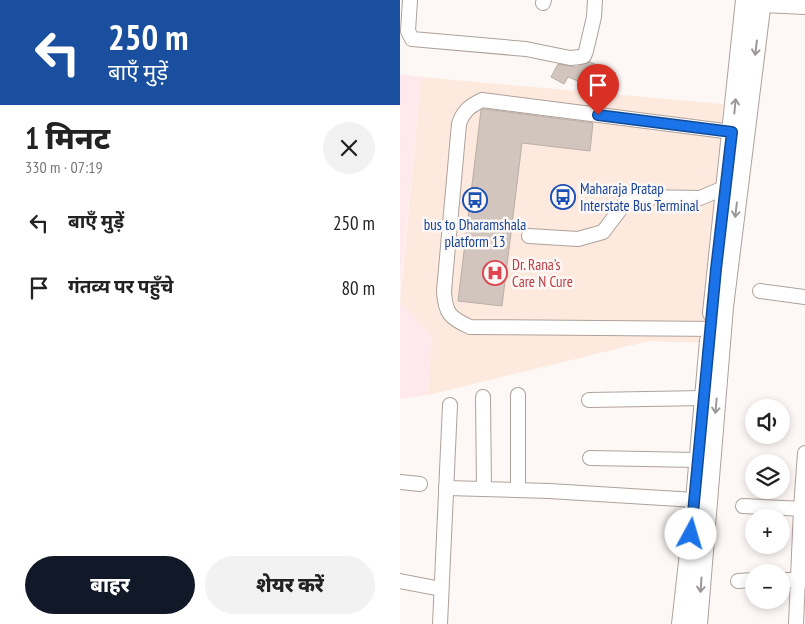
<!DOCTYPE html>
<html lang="hi">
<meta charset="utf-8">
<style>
:root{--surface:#fff;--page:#f2f2f2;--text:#222;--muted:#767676;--accent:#111827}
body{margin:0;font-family:"PT Sans Narrow","Noto Sans Devanagari",sans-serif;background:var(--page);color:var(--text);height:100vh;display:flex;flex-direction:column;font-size:19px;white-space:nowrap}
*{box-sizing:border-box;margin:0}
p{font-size:16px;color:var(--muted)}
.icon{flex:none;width:28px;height:28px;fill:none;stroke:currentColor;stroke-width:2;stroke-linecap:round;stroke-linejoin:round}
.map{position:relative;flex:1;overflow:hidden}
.details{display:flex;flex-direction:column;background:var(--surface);width:400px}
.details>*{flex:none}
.guide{background:#1a4fa0;color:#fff;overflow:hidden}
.controls{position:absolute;left:345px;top:399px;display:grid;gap:10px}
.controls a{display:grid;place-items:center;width:45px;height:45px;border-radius:50%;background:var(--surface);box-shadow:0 2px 8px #0003;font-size:25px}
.pin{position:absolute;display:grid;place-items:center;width:42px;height:42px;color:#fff;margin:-51px -21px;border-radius:50% 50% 50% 0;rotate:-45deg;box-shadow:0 0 5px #0007}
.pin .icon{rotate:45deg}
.me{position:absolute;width:55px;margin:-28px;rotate:6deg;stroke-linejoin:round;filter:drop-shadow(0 0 4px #0008)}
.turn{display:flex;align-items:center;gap:18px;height:105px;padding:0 25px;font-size:22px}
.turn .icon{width:65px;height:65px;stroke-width:2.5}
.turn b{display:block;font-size:35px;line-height:42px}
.round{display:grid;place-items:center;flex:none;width:52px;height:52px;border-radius:26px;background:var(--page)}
.head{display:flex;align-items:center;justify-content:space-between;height:85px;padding:0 25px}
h1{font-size:30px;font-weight:800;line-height:38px}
.primary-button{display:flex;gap:10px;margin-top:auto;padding:10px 25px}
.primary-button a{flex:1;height:58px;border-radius:30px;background:var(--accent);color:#fff;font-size:20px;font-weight:800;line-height:58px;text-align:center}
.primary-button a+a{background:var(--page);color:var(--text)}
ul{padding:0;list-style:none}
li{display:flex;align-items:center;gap:15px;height:65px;padding:0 25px}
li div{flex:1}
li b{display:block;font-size:19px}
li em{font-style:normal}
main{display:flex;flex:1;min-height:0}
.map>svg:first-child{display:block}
.built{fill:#fee9de}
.industrial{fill:#ffe9ec}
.building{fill:#d1c5bd;stroke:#baaea6}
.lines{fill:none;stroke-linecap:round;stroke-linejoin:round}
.minor-casing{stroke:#aea19b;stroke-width:16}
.major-casing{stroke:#aea19b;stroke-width:20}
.minor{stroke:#fff;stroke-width:14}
.major{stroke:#fff;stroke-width:18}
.oneway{stroke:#9b9897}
.route-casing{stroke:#114b97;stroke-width:12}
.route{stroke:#1a73e8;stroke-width:9}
.labels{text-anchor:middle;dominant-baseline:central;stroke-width:5;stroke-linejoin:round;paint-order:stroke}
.transit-label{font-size:15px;fill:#164399;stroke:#fdf8f5;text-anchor:start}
.health-label{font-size:15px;fill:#be3a42;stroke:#fdf8f5;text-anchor:start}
</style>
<main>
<section class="details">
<div class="guide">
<div class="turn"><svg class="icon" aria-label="left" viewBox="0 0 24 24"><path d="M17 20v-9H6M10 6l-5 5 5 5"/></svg><div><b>250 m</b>बाएँ मुड़ें</div></div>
</div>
<div class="head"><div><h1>1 मिनट</h1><p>330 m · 07:19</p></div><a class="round"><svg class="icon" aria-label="close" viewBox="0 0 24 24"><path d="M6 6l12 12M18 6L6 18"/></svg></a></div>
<ul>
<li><svg class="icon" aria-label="left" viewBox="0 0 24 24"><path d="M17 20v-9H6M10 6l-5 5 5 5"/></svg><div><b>बाएँ मुड़ें</b></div><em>250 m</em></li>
<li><svg class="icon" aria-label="arrive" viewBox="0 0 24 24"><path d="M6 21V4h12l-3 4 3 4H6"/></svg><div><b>गंतव्य पर पहुँचे</b></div><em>80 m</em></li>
</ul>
<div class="primary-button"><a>बाहर</a><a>शेयर करें</a></div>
</section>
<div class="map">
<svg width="405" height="624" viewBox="0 0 405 624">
<rect width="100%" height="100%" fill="#fdf8f5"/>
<path class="built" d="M21,77L323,104L306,343L249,341L28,395L31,336L0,301Z"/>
<g class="industrial">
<path d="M0,74L21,77L0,289Z"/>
<path d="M0,301L31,336L28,395L0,399Z"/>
</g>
<g class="building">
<path d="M190,62L216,73L208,93L168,77L164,84L151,77L158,64L176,67Z"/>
<path d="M84,109L193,123L190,151L122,143L102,306L58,301L81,110Z"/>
</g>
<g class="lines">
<defs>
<g id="minor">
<path d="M10,0L8,31L12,39L126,49L170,58L180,57L184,56L186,51L194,17L195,0"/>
<path d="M143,3L144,0"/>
<path d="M361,5L405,7"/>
<path d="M129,236L178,239L203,232L225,203L240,197L300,198L326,187L334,186"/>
<path d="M360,291L405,297"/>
<path d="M322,329L70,327C50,318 45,313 44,291L59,124C63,111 70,106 82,100L340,133"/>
<path d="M118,395V490"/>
<path d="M83,397L84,489"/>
<path d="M189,400L304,398"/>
<path d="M190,458L298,460"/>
<path d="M0,482L20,484"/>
<path d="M46,488L149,491L295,500"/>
<path d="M343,506L405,509"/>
<path d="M381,580H405"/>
<path d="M0,581L41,589"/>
<path d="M338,581L354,580"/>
<path d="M40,624L50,405"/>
<path d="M396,624L401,508L405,453"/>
</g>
<g id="major">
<path d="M312,313L345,0"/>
<path d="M281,624L295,500L309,341"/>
<path d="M298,624L324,307L362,0"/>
</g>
</defs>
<use href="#minor" class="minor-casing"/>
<use href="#major" class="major-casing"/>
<use href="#minor" class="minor"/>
<use href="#major" class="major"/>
</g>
<defs><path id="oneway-shaft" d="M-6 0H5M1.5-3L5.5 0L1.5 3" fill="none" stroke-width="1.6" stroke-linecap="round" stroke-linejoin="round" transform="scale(1.25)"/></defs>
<g class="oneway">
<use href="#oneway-shaft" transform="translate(356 48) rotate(97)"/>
<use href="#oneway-shaft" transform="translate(335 106) rotate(-85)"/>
<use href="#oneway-shaft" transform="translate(336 210) rotate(97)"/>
<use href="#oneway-shaft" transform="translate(316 406) rotate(95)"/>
<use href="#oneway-shaft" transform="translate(301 585) rotate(94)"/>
</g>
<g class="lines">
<defs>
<path id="route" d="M198,115L332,132L316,269L291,534"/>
</defs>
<use href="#route" class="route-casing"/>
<use href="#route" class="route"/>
</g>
<defs>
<symbol id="bus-ring" viewBox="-11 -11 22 22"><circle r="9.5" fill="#fdf8f5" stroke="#1a4fb4" stroke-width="1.5"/><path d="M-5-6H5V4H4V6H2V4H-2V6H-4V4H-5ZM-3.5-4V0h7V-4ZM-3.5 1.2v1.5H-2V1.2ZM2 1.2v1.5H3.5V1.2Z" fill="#1a4fb4"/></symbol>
<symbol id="hospital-ring" viewBox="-11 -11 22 22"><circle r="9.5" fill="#fdf8f5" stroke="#e0444e" stroke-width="1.5"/><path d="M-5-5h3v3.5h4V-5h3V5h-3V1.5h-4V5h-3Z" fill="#e0444e"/></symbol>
</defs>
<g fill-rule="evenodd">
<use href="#bus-ring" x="149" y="183" width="28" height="28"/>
<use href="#bus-ring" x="61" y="186" width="28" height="28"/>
<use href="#hospital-ring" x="81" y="259" width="28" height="28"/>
</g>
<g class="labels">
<g class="transit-label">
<text x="180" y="188">Maharaja Pratap<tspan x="180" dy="17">Interstate Bus Terminal</tspan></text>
<text x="75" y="224" text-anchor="middle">bus to Dharamshala<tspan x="75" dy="17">platform 13</tspan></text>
</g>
<g class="health-label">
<text x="112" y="264">Dr. Rana's<tspan x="112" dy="17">Care N Cure</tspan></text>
</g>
</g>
</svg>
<div class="controls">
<a><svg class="icon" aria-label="sound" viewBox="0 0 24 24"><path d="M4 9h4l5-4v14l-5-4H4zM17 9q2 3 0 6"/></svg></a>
<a><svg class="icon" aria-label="layers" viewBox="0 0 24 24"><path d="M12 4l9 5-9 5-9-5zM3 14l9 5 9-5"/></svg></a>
<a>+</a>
<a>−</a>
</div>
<div class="pin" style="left:198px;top:115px;background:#d93025"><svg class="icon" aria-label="arrive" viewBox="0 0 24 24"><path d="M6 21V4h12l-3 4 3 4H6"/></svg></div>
<svg class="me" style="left:291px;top:534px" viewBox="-20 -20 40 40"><circle r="19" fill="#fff"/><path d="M0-13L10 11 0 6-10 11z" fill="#1a73e8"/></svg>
</div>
</main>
